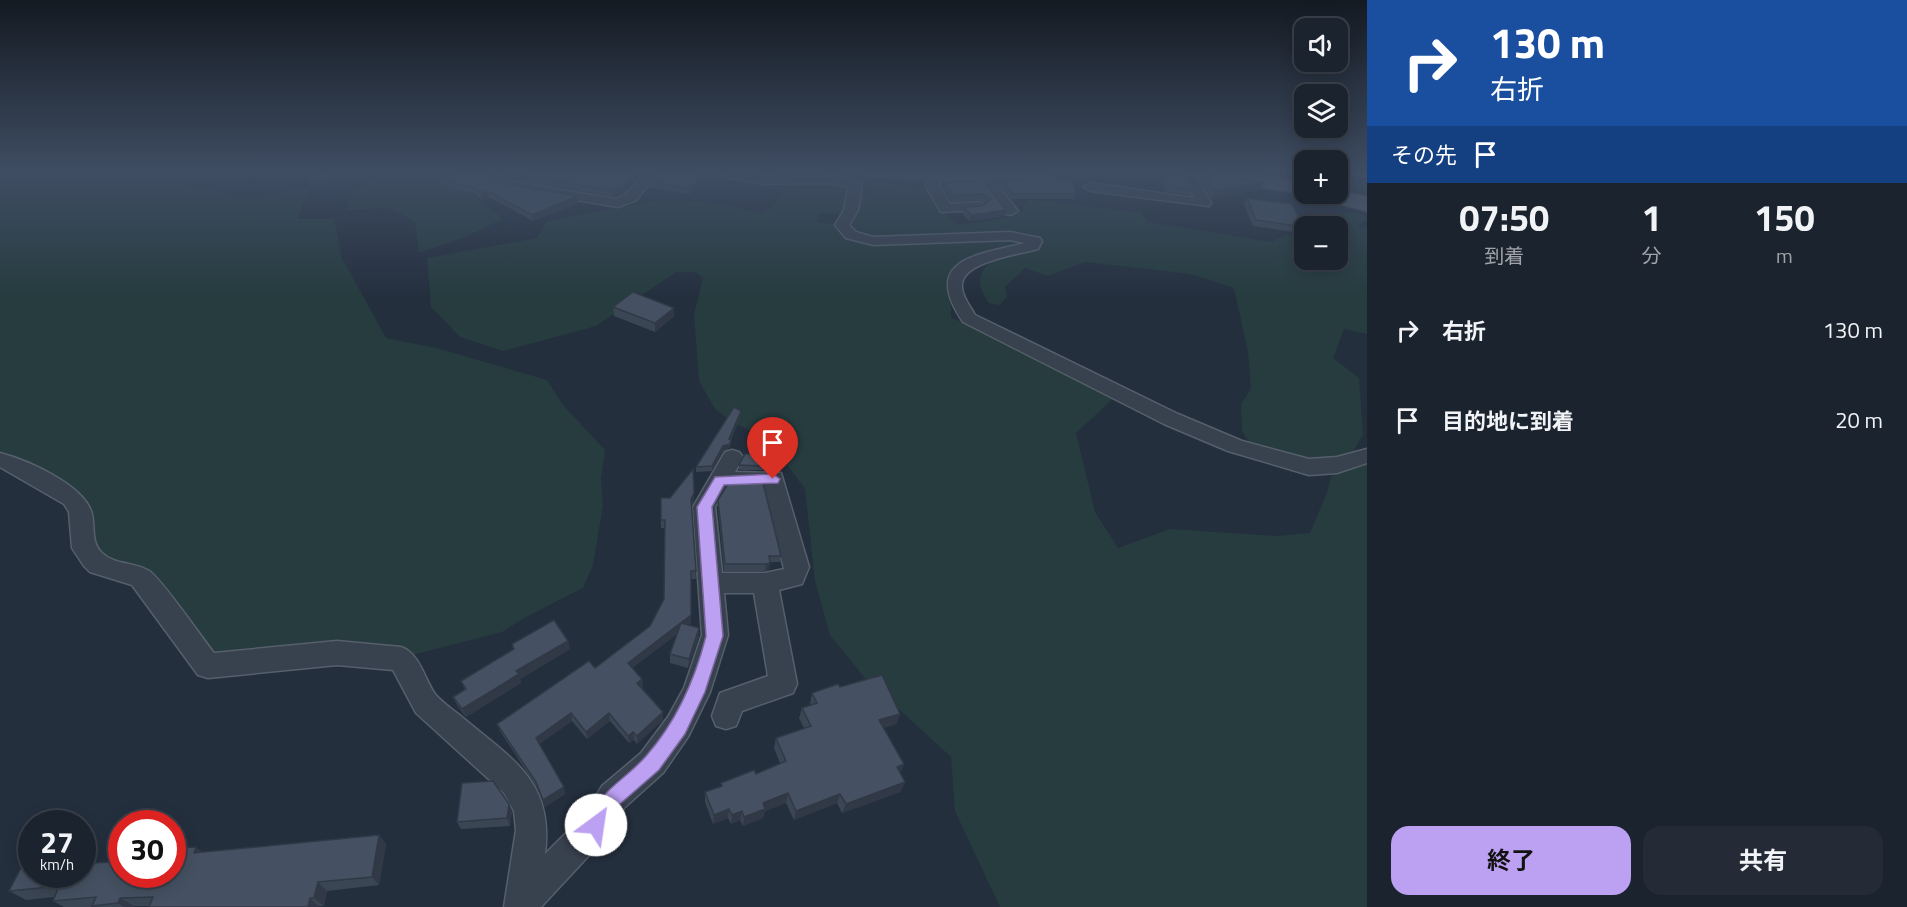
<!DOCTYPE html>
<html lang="ja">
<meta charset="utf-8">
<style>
:root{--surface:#1b232e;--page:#242b36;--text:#f1f3f6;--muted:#a0a4aa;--line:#39404a;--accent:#bca0f2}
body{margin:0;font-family:"Titillium Web","Noto Sans JP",sans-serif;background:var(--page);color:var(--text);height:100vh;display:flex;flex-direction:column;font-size:22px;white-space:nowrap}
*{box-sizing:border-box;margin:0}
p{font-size:20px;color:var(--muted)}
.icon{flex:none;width:33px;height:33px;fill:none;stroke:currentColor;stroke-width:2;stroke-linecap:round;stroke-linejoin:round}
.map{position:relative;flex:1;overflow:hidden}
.drawer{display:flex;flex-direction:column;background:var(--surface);width:540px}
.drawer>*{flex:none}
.guide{background:#1a4fa0;color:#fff;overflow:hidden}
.controls{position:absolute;left:1294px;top:18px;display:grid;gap:12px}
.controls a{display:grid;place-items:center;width:54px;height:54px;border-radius:12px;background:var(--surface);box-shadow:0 3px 15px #0003,0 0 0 2px var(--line);font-size:30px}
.speed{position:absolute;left:18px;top:810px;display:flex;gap:12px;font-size:30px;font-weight:700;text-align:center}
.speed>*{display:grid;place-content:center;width:78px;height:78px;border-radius:50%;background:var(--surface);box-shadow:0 3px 15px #0003,0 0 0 2px var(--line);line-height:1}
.speed small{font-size:15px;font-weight:400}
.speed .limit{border:9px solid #d22;background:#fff;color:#111}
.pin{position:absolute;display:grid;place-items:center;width:51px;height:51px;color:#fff;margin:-62px -26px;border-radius:50% 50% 50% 0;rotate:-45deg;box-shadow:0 0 6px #0007}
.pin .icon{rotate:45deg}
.me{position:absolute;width:66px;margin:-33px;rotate:31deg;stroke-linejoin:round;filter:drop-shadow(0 0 4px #0008)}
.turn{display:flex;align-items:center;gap:21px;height:126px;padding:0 24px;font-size:27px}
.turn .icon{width:78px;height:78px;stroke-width:2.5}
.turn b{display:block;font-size:42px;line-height:51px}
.then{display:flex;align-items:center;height:57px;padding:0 24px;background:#0003;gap:12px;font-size:22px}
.eta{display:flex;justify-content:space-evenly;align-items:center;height:102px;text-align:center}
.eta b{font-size:36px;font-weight:700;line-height:42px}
.cta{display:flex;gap:12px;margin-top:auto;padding:12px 24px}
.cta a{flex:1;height:69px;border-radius:18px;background:var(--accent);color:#111;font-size:24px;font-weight:700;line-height:69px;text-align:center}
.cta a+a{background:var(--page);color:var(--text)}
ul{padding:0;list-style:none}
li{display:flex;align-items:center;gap:18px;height:90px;padding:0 24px}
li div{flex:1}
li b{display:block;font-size:22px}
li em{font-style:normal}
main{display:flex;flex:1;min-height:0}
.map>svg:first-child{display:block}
.green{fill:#263c3f}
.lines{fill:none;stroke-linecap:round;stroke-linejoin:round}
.street-casing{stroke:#565f6c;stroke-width:3}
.secondary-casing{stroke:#565f6c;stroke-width:3}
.primary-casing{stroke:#414a57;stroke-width:3}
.street{fill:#38414e;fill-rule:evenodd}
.secondary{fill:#465061;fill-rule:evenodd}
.primary{fill:#56606e;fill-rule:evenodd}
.wall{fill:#3b4654}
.shaded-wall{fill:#303945}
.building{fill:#455162;stroke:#303945;stroke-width:1.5}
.route{fill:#bca0f2;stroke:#7a689d;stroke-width:1.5}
</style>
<main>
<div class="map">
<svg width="1367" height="907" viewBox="0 0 1367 907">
<rect width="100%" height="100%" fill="#242f3e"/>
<g class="green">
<path d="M0,171H245L184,184L246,197L310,188L297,219H334L342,258L386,338L436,348L547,380L563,405L605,450L601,479L603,505L593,565L583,588L524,618L502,632L412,655L213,660L146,573L101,557L50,475L13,456H0Z"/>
<path d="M380,171H443L440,175L455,180L503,219L467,236L419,253L415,222L389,207L347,210L352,190L380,176Z"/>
<path d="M1338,171L1367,177V193L1338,185Z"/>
<path d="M820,179L852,187L844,213L819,214L816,222L839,225L864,241L891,244L1012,238L1031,242L968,261L951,299V318L981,328L1118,394L1076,433L1095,512L1118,548L1170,529L1277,536L1310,533L1326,495L1333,471L1367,459V907H1000L955,811L951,757L864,677L830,635L815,581L805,489L768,439L734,423L715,409L699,381L694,314L703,278L695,272H676L596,326L503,351L460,337L431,307L427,258L537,238L547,221L661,200L715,203L761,212L772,208L788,182Z"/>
<path d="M869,180L930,189L945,213L958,225L1006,218L1024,210V206L1029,200L1140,212L1148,222L1271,242L1287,235L1305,238V260H1338V226H1324L1321,217C1335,215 1356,208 1367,218L1358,226L1367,229V334L1344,329L1333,358L1359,378L1363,435L1351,455L1312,465L1253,448L1242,431L1241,404L1251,389L1248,352L1234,288L1191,274L1085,262L1048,276L1025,268L1005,287L1007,297L999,305L989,303C960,262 1010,253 1040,241L1029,235L881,240L857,235L846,223L860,197L872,191L857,181Z"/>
</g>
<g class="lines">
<defs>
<g id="street">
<path d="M506,171H519L509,181L616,199L626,194L647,171H660L636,200L618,207L493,186V180Z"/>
<path d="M716,171H733L783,178L836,176L853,179L862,185L858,210L849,225L856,232L873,237L1010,232L1040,238L1042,241L1038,249C1021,254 964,261 962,284C961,295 970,306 975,315L1178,414L1242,441L1309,459L1337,457L1367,449V463L1337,473L1309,475L1228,451L1164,424L963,322C920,259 977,255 1025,243L1010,240L873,245L846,238L835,225L844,210L848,187L829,183L762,184L726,177Z"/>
<path d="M926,171H936L940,186L950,204L980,202L987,206L980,210L941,212L926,186Z"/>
<path d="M1009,171H1019L1025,180L1018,184L998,186L1018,211L1011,215L1006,214L984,186L989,180L1010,177Z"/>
<path d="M1181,171H1193L1211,203L1209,206L1090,191L1083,187L1090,183L1194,198Z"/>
<path d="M732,450L739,452L743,457L735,472L781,473L809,567L802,584L779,590L797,684L793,693L742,711L736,726L726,729L716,726L712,716L720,693L768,676L754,593H724L728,635L710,692L688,737L663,773L624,808L607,836L541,907H504L516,830L514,811L504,793L416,713L393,670L337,665L208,678L198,675L132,585L90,572L84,566L72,548L69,512L64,504L0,467V453C27,460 85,485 92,514C95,528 91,543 102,553C114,565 135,562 149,571C161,578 202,638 214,653L337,641L401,647C420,654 424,678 435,694C442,703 454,710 463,718C513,760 554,781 545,854L585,814L602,786L641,753L668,717L684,688L702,635L693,507L725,452ZM764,487L784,569L765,573H722L715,507L726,488Z"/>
</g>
<path id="secondary" d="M1352,171H1367V176L1355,175Z"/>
<g id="primary">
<path d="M864,171H1051L1048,175L1041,177L955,181L874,177L867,175Z"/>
<path d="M1182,171H1230L1305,182V194H1308H1305L1192,177L1185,175Z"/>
<path d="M1353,171H1367V178L1356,175Z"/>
<path d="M1338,190L1367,197V211L1321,199L1318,194H1338Z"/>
</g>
</defs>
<use href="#street" class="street-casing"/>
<use href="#secondary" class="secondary-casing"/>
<use href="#primary" class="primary-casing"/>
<use href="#street" class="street"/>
<use href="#secondary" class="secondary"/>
<use href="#primary" class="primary"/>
</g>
<g class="wall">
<path d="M336,171L327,185H310L308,181Z"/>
<path d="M457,171H503L492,178V182L577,196L578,203L533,221L489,197L482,200L473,193L443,187L441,181Z"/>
<path d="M515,171H644L625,192L612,196L514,180L513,174Z"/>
<path d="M658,171H708L690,194L650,187L649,181Z"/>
<path d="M1165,174L1193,189L1190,195L1164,191L1162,180Z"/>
<path d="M1205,174L1260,189L1211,199L1201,181Z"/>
<path d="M983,180L1005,216L969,221L962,213L964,207L982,206L986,203L980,200L952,202L944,188L945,183Z"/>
<path d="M1004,182L1075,194L1073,199H1012L1002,188Z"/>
<path d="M1247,198L1300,220L1299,223L1293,232L1253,226L1244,204Z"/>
<path d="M613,307L674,308V316L655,332L614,316Z"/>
<path d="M741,415L731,440V444L729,448L723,451L712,471L696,472V467Z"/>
<path d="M739,465L763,466V470H739Z"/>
<path d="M694,493V501L691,506L696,579H691V623L688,625L699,628V637L688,668L670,663V654L677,634L632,668L642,679L643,687L641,688L663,712V720L637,744L634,740L629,743L610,721L587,739L572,721L539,744L565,794L545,807L538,789L500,731L497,724L595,668L650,626L664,599L665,528H661V498H670Z"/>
<path d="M718,500L781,556L780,562H769V570L765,571H724L718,507Z"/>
<path d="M568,641L570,649L520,679L521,683L466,717L457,705L453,697L465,690L461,681L513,650L512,644Z"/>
<path d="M840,687L900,714L896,724L883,728L904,764L900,773L905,782L900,792L842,813L837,803L794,820L786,803L765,811L763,818L743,826L740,820L731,824L728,818L713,824L705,802V792L721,787V783L756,774L780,763L774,748L776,738L804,728L799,718L802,708L811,705L810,704L812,693Z"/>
<path d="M509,804L512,811L510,826L461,829L457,822Z"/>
<path d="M379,835L386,844L379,885L327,891L324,906H134V907H64L53,901L54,897L26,900L9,891L122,874L202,852Z"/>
</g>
<g class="shaded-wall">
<path d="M333,171H336L327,185L326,181Z"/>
<path d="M493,171H503L492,178L491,187L490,181L491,172Z"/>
<path d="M639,171H644L625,192L612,196V190Z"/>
<path d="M703,171H708L690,194V188Z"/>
<path d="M1264,182L1260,189L1211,199L1215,191Z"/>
<path d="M488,191L489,197L482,200L481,193Z"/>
<path d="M577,196L578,203L533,221L532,215Z"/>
<path d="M1006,210L1005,216L969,221L971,215Z"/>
<path d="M674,308V316L655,332V323Z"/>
<path d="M741,411V415L729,444V439Z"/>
<path d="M731,440L729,448L723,451L712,471V466L723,446Z"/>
<path d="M694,493V501L691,507V499Z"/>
<path d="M770,563L769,570L765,571L766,564Z"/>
<path d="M691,615V623L628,671V663Z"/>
<path d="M699,628V637L688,668L689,659Z"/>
<path d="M568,641L570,649L520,679L521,683L466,717L462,709L516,671Z"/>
<path d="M642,679L643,687L637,691V683Z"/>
<path d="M663,712V720L637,744V736Z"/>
<path d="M571,713L572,721L538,745L536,738Z"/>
<path d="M609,713L610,721L587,739L586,732Z"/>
<path d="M900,714L896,724L875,730L879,720Z"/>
<path d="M633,732L634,740L629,743L628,736Z"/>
<path d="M904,764L900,774L897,767Z"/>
<path d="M905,782L900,792L842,813L846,804Z"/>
<path d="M564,787L565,794L545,807L543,800Z"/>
<path d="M788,793L786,803L765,811L763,818L743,826L744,817L763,803Z"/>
<path d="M840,794L837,803L794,820L796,811Z"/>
<path d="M509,804L512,811L510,826L507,818Z"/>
<path d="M729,809L728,818L713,824L714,815Z"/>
<path d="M742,811L740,820L731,824L732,815Z"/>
<path d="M379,835L386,844L379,885L372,877Z"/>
<path d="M196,847L208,856L194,853Z"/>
<path d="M318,882L327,891L324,906L314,898Z"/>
<path d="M120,898L134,906V907H124L118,903Z"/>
<path d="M310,898L319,907H308Z"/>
</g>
<g class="building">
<path d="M316,171H333L326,181H308Z"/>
<path d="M457,171H493L491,172L490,181L577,196L532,215L488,191L481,193L472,187L441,181Z"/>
<path d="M515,171H639L624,186L612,190L513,174Z"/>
<path d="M658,171H703L690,188L649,181Z"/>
<path d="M1165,174H1186L1193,189L1166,185Z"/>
<path d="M1205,174L1264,182L1215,191Z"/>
<path d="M1059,176L1062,180H1073L1075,194H1013L1004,182L1024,180L1027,177Z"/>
<path d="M983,180L1006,210L971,215L964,207L982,206L991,199L982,194L954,196L945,183Z"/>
<path d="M1247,198L1292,204L1300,220L1297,219L1299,223H1295L1297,226L1256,220Z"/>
<path d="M633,292L674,308L655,323L613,307Z"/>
<path d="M734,407L741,411L729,439L731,440L730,444L723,446L712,466L696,467Z"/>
<path d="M761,453L763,466L739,465L745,454Z"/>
<path d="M693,469L694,493L691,499L696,571H691V615L628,663L642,679L637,683L663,712L637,736L633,732L628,736L609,713L586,732L571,713L536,738L564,787L543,800L536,782L497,724L589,661L595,668L650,626L664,599L665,520H661V498H670Z"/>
<path d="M763,483L781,556H769L770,563L766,564H725L718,500L728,484Z"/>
<path d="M554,620L568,641L516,671L519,674L462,709L453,697L466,689L461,681L514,649L512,644Z"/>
<path d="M681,623L699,628L689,659L670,654Z"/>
<path d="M882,675L900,714L879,720L904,764L897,767L905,782L846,804L840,794L796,811L788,793L763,803L765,809L744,817L742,811L732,815L729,809L714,815L705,792L722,786L721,783L754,770L756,774L786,761L776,738L811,726L802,708L817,703L812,693L838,684L840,687Z"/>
<path d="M493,781L509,804L507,818L457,822L462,783Z"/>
<path d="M379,835L372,877L318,882L314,898H310L308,907H149L153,897L120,898L118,903L92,906L96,897L53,901L59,886L9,891L21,868H32V874H82V864L122,861V874H172V848L196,847L194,853Z"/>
</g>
<linearGradient id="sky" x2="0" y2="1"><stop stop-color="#141a22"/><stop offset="0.58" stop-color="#3f4d63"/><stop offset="1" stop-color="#3f4d63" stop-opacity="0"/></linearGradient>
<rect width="1367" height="297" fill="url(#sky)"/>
<path class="route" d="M773,474L780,479L778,483L724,485L712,507L723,636L705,692L685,734L659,770L620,804L604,833L596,836L589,833L586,825C602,787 622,783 646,756C676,722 695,679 706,636L697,507L715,477Z"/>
</svg>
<div class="controls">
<a><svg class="icon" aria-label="sound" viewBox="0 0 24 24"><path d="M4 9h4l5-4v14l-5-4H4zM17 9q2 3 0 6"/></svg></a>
<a><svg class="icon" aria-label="layers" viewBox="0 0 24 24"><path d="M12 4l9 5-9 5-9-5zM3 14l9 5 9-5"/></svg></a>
<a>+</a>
<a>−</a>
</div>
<div class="speed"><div>27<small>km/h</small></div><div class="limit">30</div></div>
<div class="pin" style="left:773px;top:479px;background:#d93025"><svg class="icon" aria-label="arrive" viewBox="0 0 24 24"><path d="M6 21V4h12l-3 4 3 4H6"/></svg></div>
<svg class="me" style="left:596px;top:825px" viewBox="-20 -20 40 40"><circle r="19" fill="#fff"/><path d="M0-13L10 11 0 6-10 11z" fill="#bca0f2"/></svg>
</div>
<section class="drawer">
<div class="guide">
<div class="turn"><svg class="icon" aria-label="right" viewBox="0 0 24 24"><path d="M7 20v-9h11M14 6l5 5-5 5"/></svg><div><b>130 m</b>右折</div></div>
<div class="then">その先<svg class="icon" aria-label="arrive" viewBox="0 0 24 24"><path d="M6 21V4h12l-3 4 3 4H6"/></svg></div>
</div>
<div class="eta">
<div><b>07:50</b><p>到着</p></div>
<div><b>1</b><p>分</p></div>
<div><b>150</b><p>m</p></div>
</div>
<ul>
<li><svg class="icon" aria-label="right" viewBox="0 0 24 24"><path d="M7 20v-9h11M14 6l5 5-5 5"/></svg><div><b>右折</b></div><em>130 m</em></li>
<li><svg class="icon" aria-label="arrive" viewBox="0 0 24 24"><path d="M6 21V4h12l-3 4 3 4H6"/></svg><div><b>目的地に到着</b></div><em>20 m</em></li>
</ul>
<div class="cta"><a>終了</a><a>共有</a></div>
</section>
</main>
